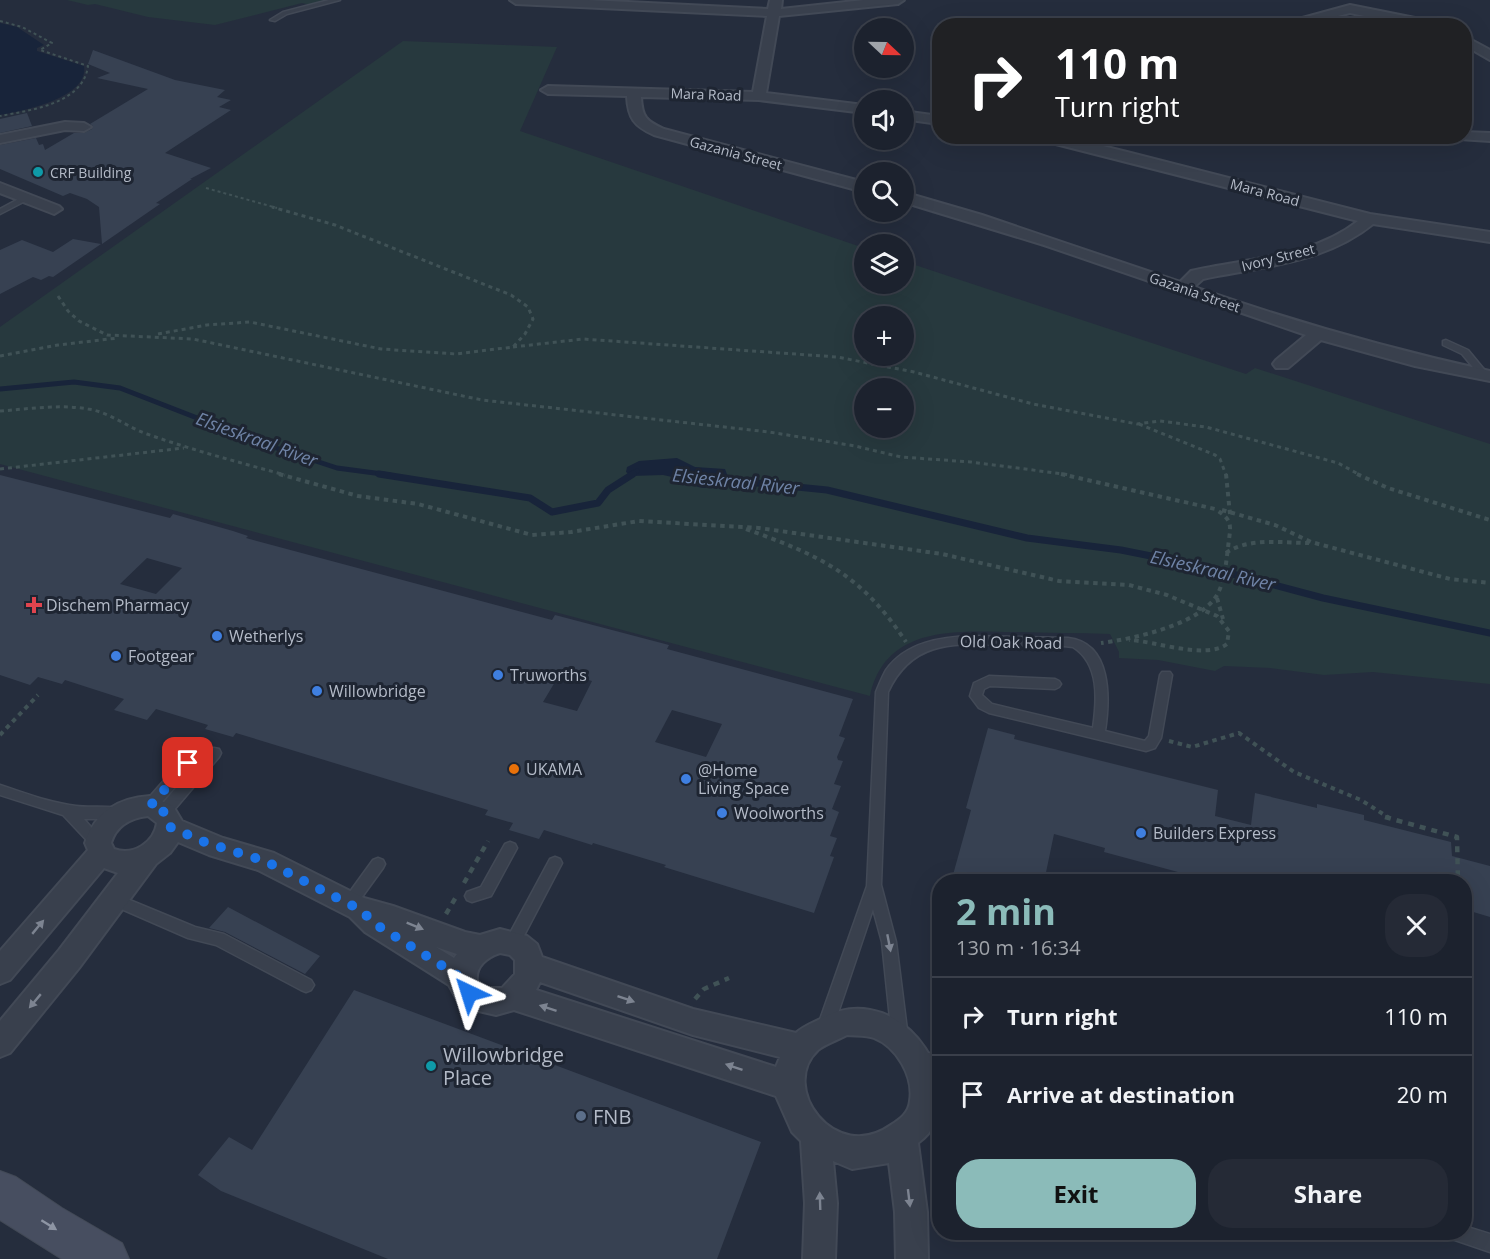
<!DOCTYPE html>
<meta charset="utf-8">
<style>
:root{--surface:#1c222e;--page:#252a36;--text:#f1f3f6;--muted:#a0a4aa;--line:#3a3f4a;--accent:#8bbbb9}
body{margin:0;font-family:"Open Sans",sans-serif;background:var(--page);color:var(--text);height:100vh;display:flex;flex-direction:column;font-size:22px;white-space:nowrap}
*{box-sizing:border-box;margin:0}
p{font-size:20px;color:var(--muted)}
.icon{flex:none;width:33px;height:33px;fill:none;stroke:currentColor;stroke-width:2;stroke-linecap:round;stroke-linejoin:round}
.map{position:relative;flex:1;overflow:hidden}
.side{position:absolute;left:932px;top:874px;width:540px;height:366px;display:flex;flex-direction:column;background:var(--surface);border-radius:24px;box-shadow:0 6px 24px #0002,0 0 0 2px var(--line)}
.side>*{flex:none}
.banner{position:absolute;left:932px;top:18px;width:540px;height:126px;border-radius:24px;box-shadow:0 6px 24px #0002,0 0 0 2px var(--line);background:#202124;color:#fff;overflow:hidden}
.needle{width:39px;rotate:112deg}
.buttons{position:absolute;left:854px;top:18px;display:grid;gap:12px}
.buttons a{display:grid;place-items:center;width:60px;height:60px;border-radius:50%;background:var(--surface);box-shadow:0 6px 24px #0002,0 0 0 2px var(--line);font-size:30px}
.pin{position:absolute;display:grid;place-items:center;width:51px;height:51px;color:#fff;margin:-26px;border-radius:12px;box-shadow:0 3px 9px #0006}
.me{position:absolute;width:66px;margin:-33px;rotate:319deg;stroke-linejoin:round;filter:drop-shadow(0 0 4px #0008)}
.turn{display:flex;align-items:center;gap:21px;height:126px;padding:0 24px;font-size:27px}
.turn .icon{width:78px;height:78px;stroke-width:2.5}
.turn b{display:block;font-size:42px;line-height:51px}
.round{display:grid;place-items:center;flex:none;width:63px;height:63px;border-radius:24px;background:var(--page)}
.overview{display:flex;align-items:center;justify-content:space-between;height:102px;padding:0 24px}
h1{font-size:36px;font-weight:700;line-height:45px;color:var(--accent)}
.button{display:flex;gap:12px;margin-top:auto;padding:12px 24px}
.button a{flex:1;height:69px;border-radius:24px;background:var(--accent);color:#111;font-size:24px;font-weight:700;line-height:69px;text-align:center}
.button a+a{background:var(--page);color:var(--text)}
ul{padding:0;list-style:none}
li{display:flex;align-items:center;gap:18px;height:78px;padding:0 24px;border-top:2px solid var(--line)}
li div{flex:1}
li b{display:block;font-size:22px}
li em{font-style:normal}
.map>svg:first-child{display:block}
.green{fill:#27393e;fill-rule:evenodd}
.water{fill:#18243a}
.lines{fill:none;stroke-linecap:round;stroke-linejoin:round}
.stream-far1{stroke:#18243a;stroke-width:5}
.stream{stroke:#18243a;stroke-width:7}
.building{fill:#374152;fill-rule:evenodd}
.lane-casing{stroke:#424956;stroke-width:3}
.street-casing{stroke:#424956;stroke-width:4}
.secondary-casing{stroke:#424956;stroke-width:2}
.path-far3{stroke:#405256;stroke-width:2;stroke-dasharray:3 3;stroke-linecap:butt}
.path-far2{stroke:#405256;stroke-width:3;stroke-dasharray:4 4;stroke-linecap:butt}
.path-far1{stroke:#405256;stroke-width:4;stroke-dasharray:4.5 4.5;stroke-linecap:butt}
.path{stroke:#405256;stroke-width:4.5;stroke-dasharray:6 6;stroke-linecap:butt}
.lane{fill:#39404d;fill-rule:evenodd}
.street{fill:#39404d;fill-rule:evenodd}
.secondary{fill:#474e60;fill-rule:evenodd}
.oneway{fill:#7d8491}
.oneway2{fill:#8e95a4}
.route{stroke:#1a73e8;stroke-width:10;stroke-dasharray:0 18}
.culture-dot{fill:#0f9aa8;stroke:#1e2532;stroke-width:2}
.health-dot{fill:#e0444e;stroke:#1e2532;stroke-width:2}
.shop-dot{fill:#3f7fe0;stroke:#1e2532;stroke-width:2}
.food-dot{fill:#e8710a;stroke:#1e2532;stroke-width:2}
.service-dot{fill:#5c6f8a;stroke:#1e2532;stroke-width:2}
.labels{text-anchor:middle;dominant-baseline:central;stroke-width:6;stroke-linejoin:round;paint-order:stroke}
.far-street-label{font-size:14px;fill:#b4bbc8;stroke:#1e2532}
.far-poi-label{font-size:14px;fill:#b4bbc8;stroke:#1e2532;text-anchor:start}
.poi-label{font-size:16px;fill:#b4bbc8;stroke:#1e2532;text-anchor:start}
.street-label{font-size:16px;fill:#b4bbc8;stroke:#1e2532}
.water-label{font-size:18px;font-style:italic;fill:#6f83a6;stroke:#1e2532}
.near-poi-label{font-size:20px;fill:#b4bbc8;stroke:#1e2532;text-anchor:start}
</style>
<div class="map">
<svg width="1490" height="1259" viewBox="0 0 1490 1259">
<rect width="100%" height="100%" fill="#252d3d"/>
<g class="green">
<path d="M67,0H328L311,5L302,3L215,25L148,17L95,4L88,5Z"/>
<path d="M403,41L557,47L520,131L864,248V284H903V261L1246,374L1255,368L1490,444V684L1373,672L1324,675L1270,668L1224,666L1215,671L1158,660L1119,658V652L1110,634C1077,633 1045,633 1013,632C957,631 885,625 870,696L0,464V327ZM864,316H903V356H864ZM864,388H903V428H864Z"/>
</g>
<g class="water">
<path d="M0,23L17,27L44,45L37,48V51L84,66C89,98 22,111 0,115Z"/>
<path d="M677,458L695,467L725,469L728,477L705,488L698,487L686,480L663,475L631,476L626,472L627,467L639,461Z"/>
</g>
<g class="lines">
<g class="stream-far1">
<path d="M0,389L74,382L120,388L264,444L337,468L390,475"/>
<path d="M630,475L637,471"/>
</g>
<g class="stream">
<path d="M379,474L530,498L552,512L598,503L608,490L633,474"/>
<path d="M717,479L827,490L1027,538L1121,550L1206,567L1323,598L1490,633"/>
</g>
</g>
<g class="building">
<path d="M93,50L175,80L225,90L217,97L231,100L219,107L231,110L165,153L211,168L190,179H192L156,203L160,204L102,244L99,207L87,199L70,193L63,196L0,169V145L36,138L39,145L43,144L45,150L74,133H84L92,129L93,126L90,124L148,89L97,78L110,73L88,64Z"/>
<path d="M27,113L32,126L0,133V119Z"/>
<path d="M73,239L101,244L53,277L49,276L41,280L33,277L0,294V250L22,240L53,252Z"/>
<path d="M0,475L170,518L173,514L233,531L248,536L246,538L552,620L555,615L669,645L667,649L853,699L839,736L845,738L837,757L838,760L843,761L834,784L841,786L832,809L839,812L830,836L837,838L830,856L834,857L814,913L664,867L666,865L593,843L592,845L544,830L539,839L509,830L513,823L485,815L488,810L236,733L233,737L205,729L208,725L156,709L147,720L114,710L124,699L65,680L62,684L38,677L30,685L0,675ZM147,558L182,568L156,594L120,584ZM561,672L592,681L577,711L543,702ZM672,710L722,724L706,757L655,742Z"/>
<path d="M988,728L1015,735L1014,739L1218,790L1215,816L1251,825L1255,793L1317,808V804L1364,815V820L1451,842L1452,856L1490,866V917L1470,911L1468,882H1215L1104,852L1105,848L1054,834L1044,882H951L971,810L966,808Z"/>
<path d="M228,907L320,956L305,974L225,932L209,928Z"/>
<path d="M354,990L761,1142L717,1259H388L221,1191L198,1175L229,1137L252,1150Z"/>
</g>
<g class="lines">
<defs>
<g id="lane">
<path d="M329,0H340L287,14L275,21L270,20L283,12Z"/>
<path d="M24,196L31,198L0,214V209Z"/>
<path d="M1446,340L1468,350L1487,373V377H1481L1462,354L1443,345V341Z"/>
<path d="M973,636L1068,638C1112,643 1110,698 1105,731L1145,741L1149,736L1160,675L1162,672H1170L1172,675L1161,738L1155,748L1146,751L989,713L979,708L970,696L974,683L989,676L1055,679L1059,681L1061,684L1059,687L1055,689L990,686L984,689L982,695L992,704L1093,728C1097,700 1100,664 1073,647C1052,644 1030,646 1008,645C957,644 913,638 888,692L881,885L896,942L908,1038L906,1043L900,1045L894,1043L892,1038L882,942L873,909L833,1028L830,1033L825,1035L820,1033L817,1028L867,886L876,692C879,685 882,677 886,670C906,642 941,637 973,636Z"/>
<path d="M201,743L206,744L208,748L206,752L155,810L150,812L145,810L143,806L145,802L196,744Z"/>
<path d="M214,748L219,749L221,753L219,757L169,816L164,818L159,816L157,812L159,808L209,749Z"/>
<path d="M0,785C25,793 50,803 76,806C90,808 112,805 123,809L125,813L123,817L118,819H84L105,843L103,847L98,849L93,847L63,815L0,795Z"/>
<path d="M510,842L515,844L517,848L491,896L472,902L467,900L465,896L467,892L481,887L505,844Z"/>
<path d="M555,857L560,859L562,863L518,947L513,949L508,947L506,942L508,937L550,859Z"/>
<path d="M378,858L383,860L385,864L383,868L354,908L349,910L344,908L342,904L344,900L373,860Z"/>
<path d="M115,894L195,927L224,934L311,980L314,985L311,990L306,992L301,990L216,945L188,938L110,904L108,900L110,896Z"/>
<path d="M917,1052L939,1054V1070L911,1064L909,1059L911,1054Z"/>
<path d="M1464,1226L1490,1234V1252L1452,1239L1449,1233H1464Z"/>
</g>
<g id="street">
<path d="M510,0H588L768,9L770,0H782L781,9L864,0H904L898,4L779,16L766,93L864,105V113L759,100L641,97C642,117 646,121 664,129L864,182V192L654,135C634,126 628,118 627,96L548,94L541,90L548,86L753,92L767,16L516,4Z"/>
<path d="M1350,5L1435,22L1441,26H1414L1350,13L1297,26H1273Z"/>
<path d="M1464,36L1490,50V60L1464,45Z"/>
<path d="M903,111L939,116V124L903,119Z"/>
<path d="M65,122L84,123L91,127L84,131L65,130L0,143V135Z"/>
<path d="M1464,132L1490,133V141L1459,139L1457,136H1464Z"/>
<path d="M1034,136H1062L1127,152L1370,214L1490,232V242L1373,224C1325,263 1261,267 1203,279L1194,287C1292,321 1389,349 1490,371V381L1415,366L1321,340L1288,368H1276L1273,364L1276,360L1306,335L1044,245L903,202V192L982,215L1180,282L1191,271C1247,258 1311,258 1358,221L1036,139Z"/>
<path d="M0,183L59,206L62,209L54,214L49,212L0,193Z"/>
<path d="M150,796L173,806L182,821L223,838L274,853L364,898L393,906L465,932L480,935L500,929L527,936L537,944L542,957L693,1009L796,1033C803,1026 815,1022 824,1017C907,976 979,1099 918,1143L927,1212L928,1259H896L895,1212L889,1163L852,1169L833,1161L837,1203L835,1259H803L805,1203L801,1141L792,1132L776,1096L514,1010L496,1015L470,1009L459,1003L449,985L365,932L350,917L258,870L209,855L178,842L170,853L156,864L79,968L10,1053L0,1057V1021L59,950L118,873L104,868L10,980L0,984V951L88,850L85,843C95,812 118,798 150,796ZM148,816L157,823C154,843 133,856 114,849L111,843C116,826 130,818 148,816ZM436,947L457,954L454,958ZM500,953L510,955L515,960V974L502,988H485L477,981C475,967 487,957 500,953ZM540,982L693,1035L780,1057L776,1067L536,990ZM847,1035C855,1036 866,1035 874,1038C897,1047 914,1077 910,1101C909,1113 900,1119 891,1125C835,1165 778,1087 818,1050C825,1044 838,1040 847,1035Z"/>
</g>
<path id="secondary" d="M0,1171L16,1177L62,1208L122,1243L129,1259H62L0,1220Z"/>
</defs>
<use href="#lane" class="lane-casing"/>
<use href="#street" class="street-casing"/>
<use href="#secondary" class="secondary-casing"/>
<g class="path-far3">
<path d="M0,21L22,27L52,43L40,50L88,66C83,104 31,110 0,116"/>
<path d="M206,188L277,208"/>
</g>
<g class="path-far2">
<path d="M58,296L68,311L79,321L107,335L193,339L482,400L769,432L855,446L901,457L971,462L1071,475"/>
<path d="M158,334L207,325L250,322L381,349L456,354L513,347L525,334L533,319L528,307L511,295L335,225L272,207"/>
<path d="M513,347L583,339L837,357L914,372L1033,404L1137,424L1160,421L1206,427L1338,463L1360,475"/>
<path d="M0,356L58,345L118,338"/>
<path d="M0,411C29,409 59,404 88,409C109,412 127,427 147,434C192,450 238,462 285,475"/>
<path d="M1139,424L1215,455L1220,459L1226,475"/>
<path d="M0,469L184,448"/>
</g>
<g class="path-far1">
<path d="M279,474L358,496L418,504L532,535L571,532L639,521L759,528L942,554L1059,581L1129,585L1167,595L1217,616L1229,631L1227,644C1206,660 1155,641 1129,640"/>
<path d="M1061,474L1215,509C1235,521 1230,527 1228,548C1226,562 1225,580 1218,593C1203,624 1133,639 1101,643"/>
<path d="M1226,474L1230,514"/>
<path d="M1357,474L1388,488L1490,520"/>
<path d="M1222,510L1275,525L1311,542L1450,579L1490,583"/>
<path d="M746,529C821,556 861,574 906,642"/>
<path d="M1226,553C1249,537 1282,543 1309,543"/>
<path d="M1217,598L1223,619"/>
<path d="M0,735L38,695"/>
<path d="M1169,741L1192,747L1239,733L1294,772L1361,800L1391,819"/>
</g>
<g class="path">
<path d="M1385,817L1457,837L1458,882"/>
<path d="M464,883L488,841"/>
<path d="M446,914L456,897"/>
<path d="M695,999L704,989L729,978"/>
</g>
<use href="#lane" class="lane"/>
<use href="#street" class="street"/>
<use href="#secondary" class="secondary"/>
</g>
<defs><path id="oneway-solid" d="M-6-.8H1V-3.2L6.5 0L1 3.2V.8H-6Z" transform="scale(1.5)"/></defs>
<g class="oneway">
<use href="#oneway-solid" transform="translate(415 926) rotate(22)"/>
<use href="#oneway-solid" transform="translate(38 927) rotate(-50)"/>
<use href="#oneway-solid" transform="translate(889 943) rotate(79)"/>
<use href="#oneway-solid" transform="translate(626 999) rotate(19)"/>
<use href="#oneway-solid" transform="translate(35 1001) rotate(130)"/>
<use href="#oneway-solid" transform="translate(548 1008) rotate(-162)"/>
<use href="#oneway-solid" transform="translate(734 1067) rotate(-161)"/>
<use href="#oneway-solid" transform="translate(909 1198) rotate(83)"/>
<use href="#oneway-solid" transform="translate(820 1201) rotate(-92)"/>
</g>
<use class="oneway2" href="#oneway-solid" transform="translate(49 1225) rotate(32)"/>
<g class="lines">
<path class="route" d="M188,763L150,806C162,809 170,814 170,827L207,843L265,861L349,904L360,909L375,924L462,978L469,993"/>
</g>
<g class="culture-dot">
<circle cx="38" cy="172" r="6"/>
<circle cx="431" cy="1066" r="6"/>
</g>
<path class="health-dot" d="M31 596h6v6h6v6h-6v6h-6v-6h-6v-6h6z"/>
<g class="shop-dot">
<circle cx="217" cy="636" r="6"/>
<circle cx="116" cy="656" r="6"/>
<circle cx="498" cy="675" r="6"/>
<circle cx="317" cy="691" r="6"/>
<circle cx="686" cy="779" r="6"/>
<circle cx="722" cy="813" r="6"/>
<circle cx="1141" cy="833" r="6"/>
</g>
<circle class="food-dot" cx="514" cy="769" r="6"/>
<circle class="service-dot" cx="581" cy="1116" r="6"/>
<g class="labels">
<g class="far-street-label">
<text transform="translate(706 94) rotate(2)">Mara Road</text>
<text transform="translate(736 153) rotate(15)">Gazania Street</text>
<text transform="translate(1265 192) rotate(15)">Mara Road</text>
<text transform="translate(1278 257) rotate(-14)">Ivory Street</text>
<text transform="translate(1195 292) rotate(19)">Gazania Street</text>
</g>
<g class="far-poi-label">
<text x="50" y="172">CRF Building</text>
</g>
<g class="poi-label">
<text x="46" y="605">Dischem Pharmacy</text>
<text x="229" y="636">Wetherlys</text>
<text x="128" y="656">Footgear</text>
<text x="510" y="675">Truworths</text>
<text x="329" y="691">Willowbridge</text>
<text x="526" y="769">UKAMA</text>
<text x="698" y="770">@Home<tspan x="698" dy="18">Living Space</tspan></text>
<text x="734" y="813">Woolworths</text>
<text x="1153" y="833">Builders Express</text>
</g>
<g class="street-label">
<text transform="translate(1011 642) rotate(1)">Old Oak Road</text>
</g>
<g class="water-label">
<text transform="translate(257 439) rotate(20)">Elsieskraal River</text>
<text transform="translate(736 481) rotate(6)">Elsieskraal River</text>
<text transform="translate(1213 570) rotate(13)">Elsieskraal River</text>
</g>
<g class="near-poi-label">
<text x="443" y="1054">Willowbridge<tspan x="443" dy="23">Place</tspan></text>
<text x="593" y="1116">FNB</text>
</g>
</g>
</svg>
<div class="buttons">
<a><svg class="needle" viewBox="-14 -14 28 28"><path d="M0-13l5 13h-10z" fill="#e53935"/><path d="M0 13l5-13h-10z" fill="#a0a4aa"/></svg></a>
<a><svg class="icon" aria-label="sound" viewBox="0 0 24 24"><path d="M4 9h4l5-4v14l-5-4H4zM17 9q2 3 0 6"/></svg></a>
<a><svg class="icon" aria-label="search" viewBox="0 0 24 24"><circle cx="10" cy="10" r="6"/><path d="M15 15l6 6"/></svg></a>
<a><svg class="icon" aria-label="layers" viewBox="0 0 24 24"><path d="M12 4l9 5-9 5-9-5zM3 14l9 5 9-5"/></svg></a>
<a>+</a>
<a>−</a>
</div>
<div class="pin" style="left:188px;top:763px;background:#d93025"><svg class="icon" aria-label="arrive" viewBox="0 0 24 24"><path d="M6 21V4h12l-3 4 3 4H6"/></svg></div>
<svg class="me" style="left:469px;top:993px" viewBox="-20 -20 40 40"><path d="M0-17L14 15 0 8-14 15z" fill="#1a73e8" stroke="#fff" stroke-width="4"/></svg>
<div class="banner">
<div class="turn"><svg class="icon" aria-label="right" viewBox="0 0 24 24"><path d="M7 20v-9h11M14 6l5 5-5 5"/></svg><div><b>110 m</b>Turn right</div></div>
</div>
<section class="side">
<div class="overview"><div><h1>2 min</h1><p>130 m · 16:34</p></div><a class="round"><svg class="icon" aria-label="close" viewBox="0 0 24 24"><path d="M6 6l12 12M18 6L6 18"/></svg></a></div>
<ul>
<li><svg class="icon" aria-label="right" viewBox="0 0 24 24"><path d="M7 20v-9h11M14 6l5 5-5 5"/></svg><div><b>Turn right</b></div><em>110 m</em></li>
<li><svg class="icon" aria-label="arrive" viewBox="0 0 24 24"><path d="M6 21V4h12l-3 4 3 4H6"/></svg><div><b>Arrive at destination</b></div><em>20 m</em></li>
</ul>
<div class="button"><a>Exit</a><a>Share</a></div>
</section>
</div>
